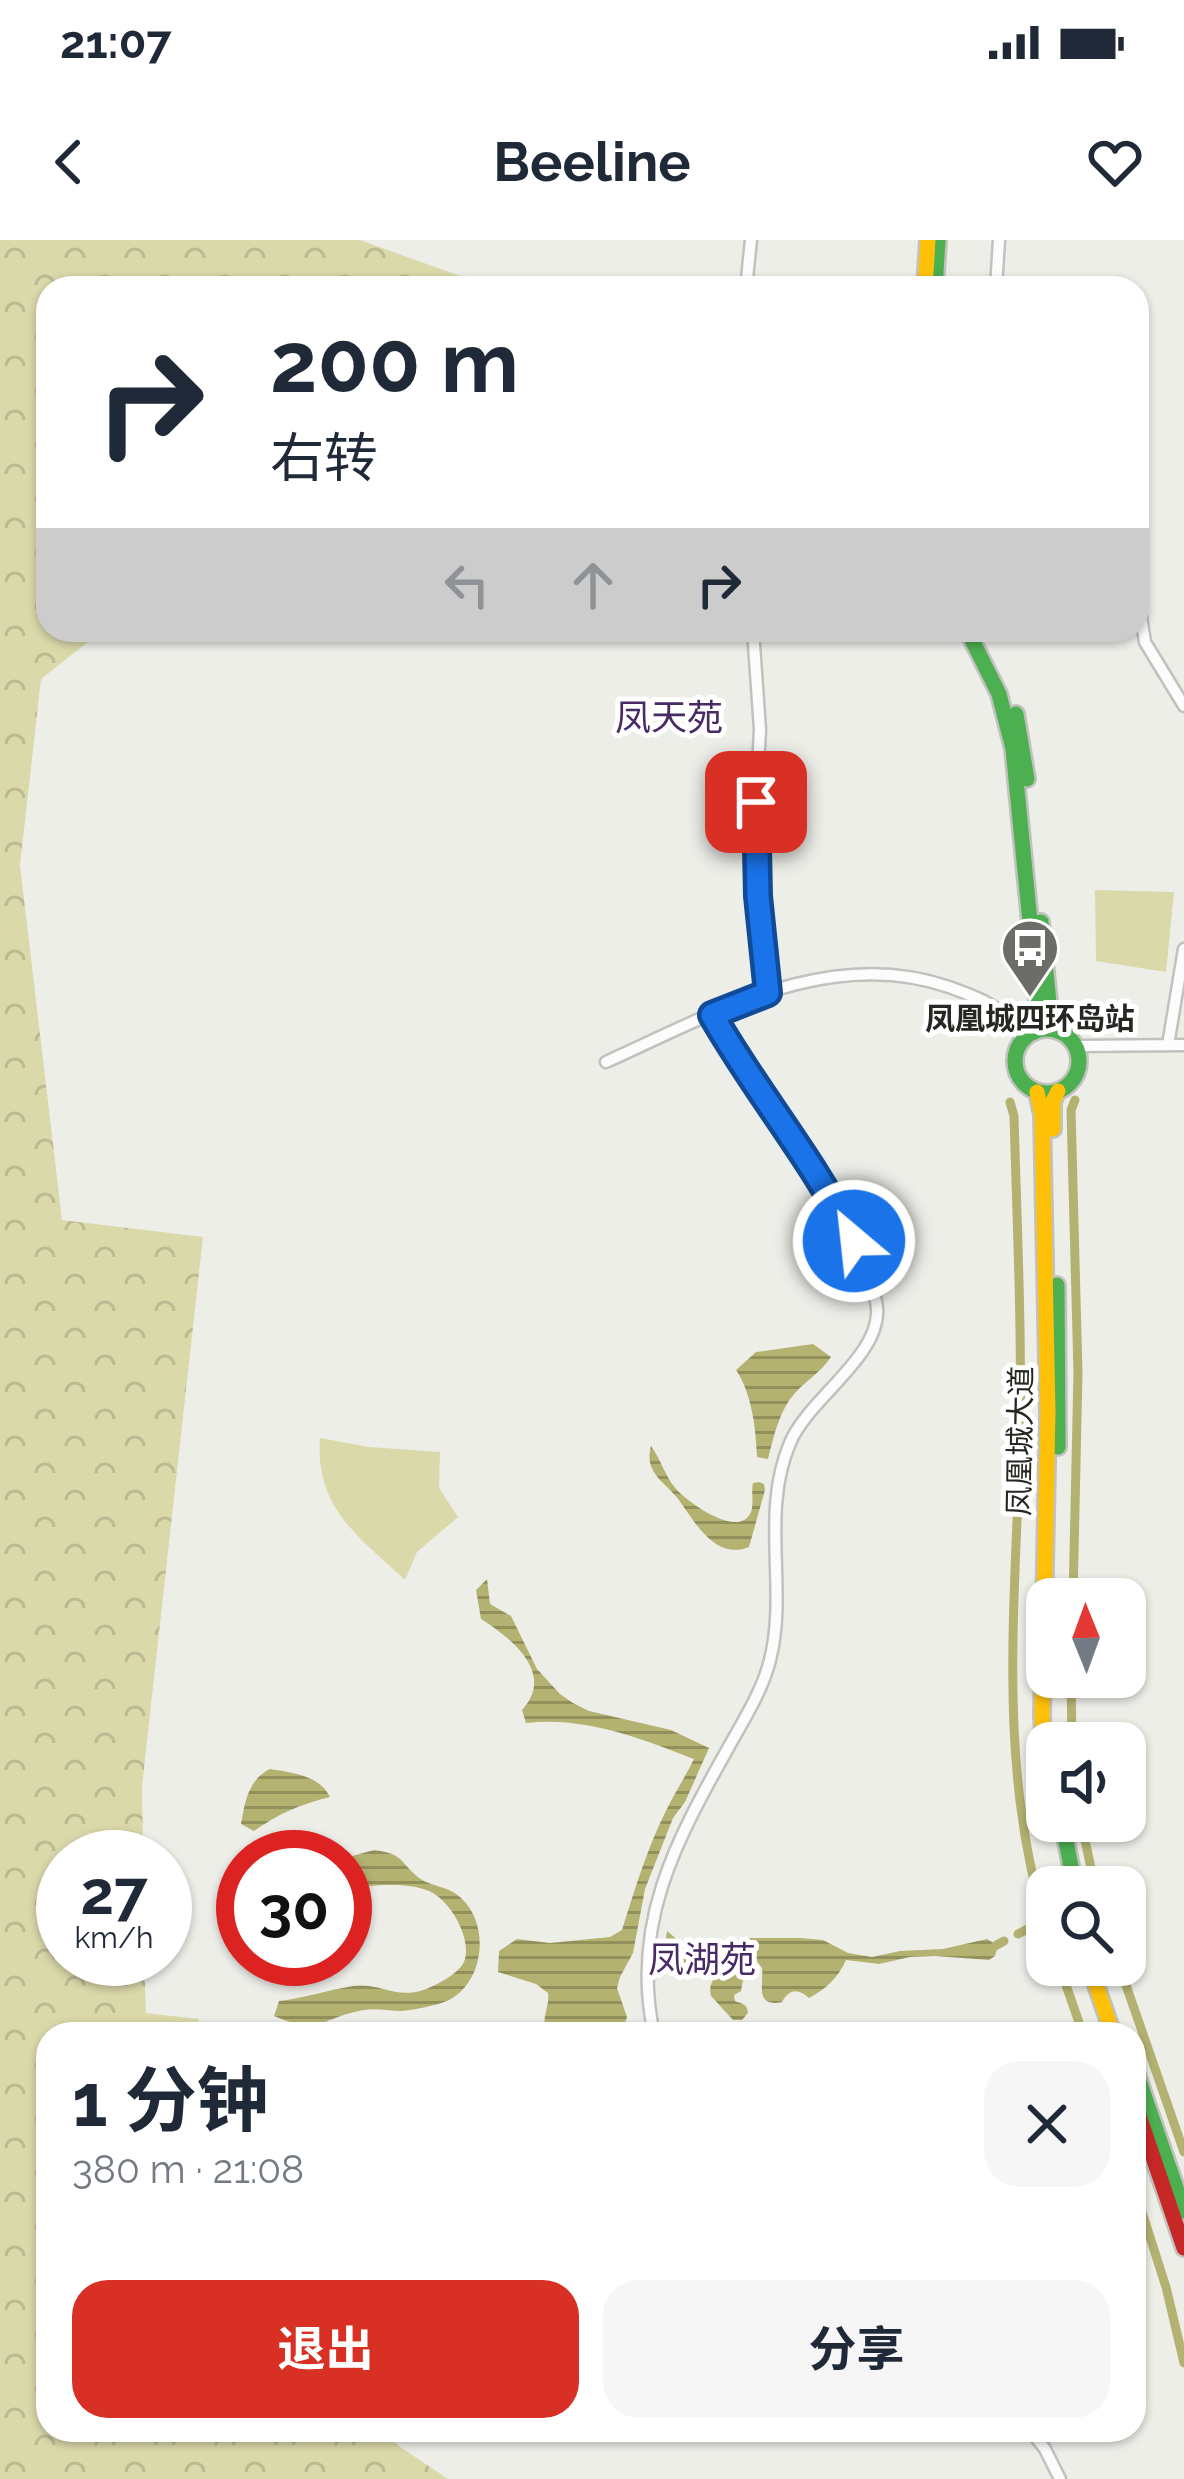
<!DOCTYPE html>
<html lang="zh">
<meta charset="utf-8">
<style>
:root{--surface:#fff;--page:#f6f6f7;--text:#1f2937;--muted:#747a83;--accent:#d93025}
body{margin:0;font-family:Raleway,"Noto Sans SC",sans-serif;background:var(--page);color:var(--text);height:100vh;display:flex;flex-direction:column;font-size:45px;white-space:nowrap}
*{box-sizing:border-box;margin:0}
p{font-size:39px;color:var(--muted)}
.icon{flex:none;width:66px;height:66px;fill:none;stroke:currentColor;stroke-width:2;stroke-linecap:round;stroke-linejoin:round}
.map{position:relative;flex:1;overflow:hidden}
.side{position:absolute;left:36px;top:1782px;width:1110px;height:420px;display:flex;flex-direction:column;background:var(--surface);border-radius:36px;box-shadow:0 3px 9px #0004}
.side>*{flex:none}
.guide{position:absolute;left:36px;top:36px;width:1113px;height:366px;border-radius:36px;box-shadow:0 3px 9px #0004;background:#fff;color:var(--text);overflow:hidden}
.needle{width:78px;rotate:359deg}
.controls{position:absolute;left:1026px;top:1338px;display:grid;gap:24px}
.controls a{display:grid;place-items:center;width:120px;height:120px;border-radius:24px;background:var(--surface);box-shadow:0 3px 9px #0004;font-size:60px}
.speed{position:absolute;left:36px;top:1590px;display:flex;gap:24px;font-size:60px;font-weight:700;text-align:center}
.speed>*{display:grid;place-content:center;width:156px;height:156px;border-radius:50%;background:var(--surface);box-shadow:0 3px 9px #0004;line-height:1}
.speed small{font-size:30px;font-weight:400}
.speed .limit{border:18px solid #d22;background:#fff;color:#111}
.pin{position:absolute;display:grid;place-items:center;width:102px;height:102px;color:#fff;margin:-51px;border-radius:24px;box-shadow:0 6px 18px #0006}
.me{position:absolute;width:132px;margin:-66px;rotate:332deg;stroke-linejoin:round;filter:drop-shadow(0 0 9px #0008)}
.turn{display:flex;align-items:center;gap:42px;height:252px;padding:0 36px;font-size:54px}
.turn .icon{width:156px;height:156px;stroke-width:2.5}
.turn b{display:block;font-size:84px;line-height:102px}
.lanes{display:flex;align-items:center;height:114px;padding:0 36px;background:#0003;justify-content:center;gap:60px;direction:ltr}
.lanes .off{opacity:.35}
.round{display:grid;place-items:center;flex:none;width:126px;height:126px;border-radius:36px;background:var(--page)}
.headline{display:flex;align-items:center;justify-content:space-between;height:204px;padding:0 36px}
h1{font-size:72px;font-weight:700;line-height:90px}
.action{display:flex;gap:24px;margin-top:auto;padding:24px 36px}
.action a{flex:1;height:138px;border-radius:36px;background:var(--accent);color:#fff;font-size:48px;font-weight:700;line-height:138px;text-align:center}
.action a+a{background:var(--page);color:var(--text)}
.status{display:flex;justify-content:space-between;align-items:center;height:84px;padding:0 60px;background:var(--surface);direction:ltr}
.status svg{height:33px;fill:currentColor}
header{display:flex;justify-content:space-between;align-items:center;height:156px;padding:0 36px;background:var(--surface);font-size:54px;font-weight:700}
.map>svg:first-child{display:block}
.green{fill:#dad9aa}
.forest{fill:url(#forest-crowns)}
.water{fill:url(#water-rules)}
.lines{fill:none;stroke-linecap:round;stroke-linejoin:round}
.canal{stroke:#b4b271;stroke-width:9}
.street-casing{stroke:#c1c1bd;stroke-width:15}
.fast-casing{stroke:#c1c1bd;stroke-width:20}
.slow-casing{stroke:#c1c1bd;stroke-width:20}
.jam-casing{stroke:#c1c1bd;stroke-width:20}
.street{stroke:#fcfcfc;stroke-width:10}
.fast{stroke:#4caf50;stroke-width:15}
.slow{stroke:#ffc107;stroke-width:15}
.jam{stroke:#c62828;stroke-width:15}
.route-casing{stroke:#114b97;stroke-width:30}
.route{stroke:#1a73e8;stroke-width:21}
.labels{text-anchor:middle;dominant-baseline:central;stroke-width:10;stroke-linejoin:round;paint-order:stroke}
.poi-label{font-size:30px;font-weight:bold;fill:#262622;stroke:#fff}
.street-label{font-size:30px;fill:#262622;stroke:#fff}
.quarter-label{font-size:36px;fill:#482a64;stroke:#fff}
</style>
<div class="status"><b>21:07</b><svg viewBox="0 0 49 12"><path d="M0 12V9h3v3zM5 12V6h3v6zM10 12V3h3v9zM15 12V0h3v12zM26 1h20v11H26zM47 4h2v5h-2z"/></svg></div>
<header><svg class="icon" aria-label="back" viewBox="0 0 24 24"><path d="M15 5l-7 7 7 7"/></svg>Beeline<svg class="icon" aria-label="heart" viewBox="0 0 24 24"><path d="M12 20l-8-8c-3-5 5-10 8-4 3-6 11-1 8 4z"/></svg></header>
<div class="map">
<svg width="1184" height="2239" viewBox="0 0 1184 2239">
<defs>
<pattern id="forest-crowns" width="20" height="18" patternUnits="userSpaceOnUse" patternTransform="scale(3)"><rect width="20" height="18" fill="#dad9aa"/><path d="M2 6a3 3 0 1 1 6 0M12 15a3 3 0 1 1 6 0" fill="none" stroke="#bbba92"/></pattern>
<pattern id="water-rules" width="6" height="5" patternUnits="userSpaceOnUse" patternTransform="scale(3)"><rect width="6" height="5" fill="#b4b271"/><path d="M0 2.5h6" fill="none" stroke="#92915c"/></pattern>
</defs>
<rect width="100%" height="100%" fill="#eeeee9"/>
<g class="green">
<path d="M1095,650L1174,652L1166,732L1096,721Z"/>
<path d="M320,1198L369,1207L440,1212L439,1248L458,1277L417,1312L405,1340C358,1296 315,1268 320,1198Z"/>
</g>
<path class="forest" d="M0,0H360L474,41V48H48V390H103L41,439L20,625L62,980L203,997L142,1546L143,1617H63V1719H144L146,1773L199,1779L194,1794H48V2190H375L448,2239H0Z"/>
<g class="water">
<path d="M813,1104L831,1117C821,1132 807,1140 795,1153C779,1171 774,1196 768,1219L757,1217C756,1189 752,1154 736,1130L756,1112Z"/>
<path d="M651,1206C661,1220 665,1236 676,1249C688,1262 739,1300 751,1272C754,1264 751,1251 753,1243L759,1242L764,1244L765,1250L749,1307C717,1320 697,1286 681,1263C668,1243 643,1235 651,1206Z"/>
<path d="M487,1339L490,1364L511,1376L537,1429L560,1454L573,1463L589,1471L671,1490L709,1508L685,1562L673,1578L645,1649L633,1713L620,1737L617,1748L627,1777L624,1786L615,1790C592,1781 580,1776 559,1793L546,1790C541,1778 550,1766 548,1753L536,1744L498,1732L499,1711L517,1699L550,1703L610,1697L622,1690C634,1652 645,1615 662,1579C671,1559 684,1539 694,1519C640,1498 584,1476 526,1483L522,1470C556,1433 511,1398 481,1379L476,1350Z"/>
<path d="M270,1529C293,1533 319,1535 330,1557C301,1564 278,1574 254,1591L241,1584C245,1562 248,1540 270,1529Z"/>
<path d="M374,1610C405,1614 399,1622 419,1638C432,1647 449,1646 461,1658C491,1685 484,1744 447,1761C435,1766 413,1770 401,1771C388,1771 376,1768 364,1770C322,1777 322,1796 274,1776L279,1761C304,1758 328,1750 353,1746C385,1742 398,1764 435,1745C445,1740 459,1732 464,1722C473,1699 450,1660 429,1651C405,1641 371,1646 345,1648V1618Z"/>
<path d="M667,1691L679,1701L693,1707H709L742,1698H800L823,1700L848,1713L872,1717L900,1711L943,1709L987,1699L994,1703L997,1709L995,1716L989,1720L935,1716L910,1717L879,1724L846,1720C838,1738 826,1749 809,1758C798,1748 789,1749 782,1762C754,1768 764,1744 762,1728L752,1715C733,1709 722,1720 703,1724C689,1727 677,1723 663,1720Z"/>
<path d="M726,1731L736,1732L743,1740L741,1751L734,1755L735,1761C742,1764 747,1763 748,1773L742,1780H733L711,1756C708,1744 714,1735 726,1731Z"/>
</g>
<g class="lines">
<g class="canal">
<path d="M1010,862L1014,876C1017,983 1022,1090 1020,1197C1016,1360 996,1529 1047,1688"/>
<path d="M1073,1359L1078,1133L1071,870L1075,860"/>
<path d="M1071,1437L1072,1503"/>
<path d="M1081,1581L1095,1647"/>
<path d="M1018,1694L1045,1680"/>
<path d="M995,1706L1004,1701"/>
<path d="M1059,1725L1083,1794"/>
<path d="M1119,1725L1184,1912"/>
<path d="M1134,1947L1166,2047L1184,2123"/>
</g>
<defs>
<g id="street">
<path d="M746,48L751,0"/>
<path d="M996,48L999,0"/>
<path d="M1137,351L1145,402L1184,466"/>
<path d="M753,390L760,490L756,562L758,656L768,753"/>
<path d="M1168,805L1184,709"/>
<path d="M1076,806L1184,805"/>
<path d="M606,822C713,774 829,705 949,747C965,753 986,760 999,771C1008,778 1016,790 1023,799"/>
<path d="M654,1794C630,1685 676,1601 727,1510C743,1481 762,1452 770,1420C788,1350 760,1273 790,1203C808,1159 881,1116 877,1068C876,1053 868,1038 863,1024C828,933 759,859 712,775"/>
<path d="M1030,2190L1045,2209L1060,2239"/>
</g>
<g id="fast">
<path d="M935,48L938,0"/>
<path d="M967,390L999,454L1013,509L1037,753L1038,779L1034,792"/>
<path d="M1016,474L1027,539"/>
<path d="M1041,682L1049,763L1058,791"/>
<circle cx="1047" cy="821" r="32"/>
<path d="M1057,1045L1058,1207"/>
<path d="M1062,1581L1075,1647"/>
<path d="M1134,1826L1184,1971"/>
</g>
<g id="slow">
<path d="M925,48L928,0"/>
<path d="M1037,852L1042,875L1048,1171L1042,1476L1047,1551"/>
<path d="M1053,889V861L1058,851"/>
<path d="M1089,1725L1113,1794"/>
</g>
<path id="jam" d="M1134,1861L1184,2008"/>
</defs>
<use href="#street" class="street-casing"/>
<use href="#fast" class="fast-casing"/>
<use href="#slow" class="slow-casing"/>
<use href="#jam" class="jam-casing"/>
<use href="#street" class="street"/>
<use href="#fast" class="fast"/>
<use href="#slow" class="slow"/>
<use href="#jam" class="jam"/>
</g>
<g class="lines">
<defs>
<path id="route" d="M756,562L758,656L768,753L712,775C756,852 814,921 854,1001"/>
</defs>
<use href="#route" class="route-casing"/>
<use href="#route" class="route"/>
</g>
<defs>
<symbol id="bus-pin" viewBox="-11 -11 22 30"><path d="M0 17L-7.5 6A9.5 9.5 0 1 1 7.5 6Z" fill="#6c6c68" stroke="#fff"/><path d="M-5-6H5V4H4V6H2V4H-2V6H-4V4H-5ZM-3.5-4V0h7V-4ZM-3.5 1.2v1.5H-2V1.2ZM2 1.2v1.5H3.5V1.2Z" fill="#fff"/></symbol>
</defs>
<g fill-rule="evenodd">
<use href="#bus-pin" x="997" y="675" width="66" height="90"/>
</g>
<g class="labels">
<g class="poi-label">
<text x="1030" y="778">凤凰城四环岛站</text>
</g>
<g class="street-label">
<text transform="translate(1020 1201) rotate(-89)">凤凰城大道</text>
</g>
<g class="quarter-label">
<text x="669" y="477">凤天苑</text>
<text x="702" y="1719">凤湖苑</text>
</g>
</g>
</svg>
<div class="controls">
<a><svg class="needle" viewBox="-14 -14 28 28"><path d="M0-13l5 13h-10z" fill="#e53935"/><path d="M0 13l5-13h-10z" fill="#747a83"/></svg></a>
<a><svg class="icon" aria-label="sound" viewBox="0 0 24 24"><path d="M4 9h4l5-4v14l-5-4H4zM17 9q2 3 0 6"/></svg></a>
<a><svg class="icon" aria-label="search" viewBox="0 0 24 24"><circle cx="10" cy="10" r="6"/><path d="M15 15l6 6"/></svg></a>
</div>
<div class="speed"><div>27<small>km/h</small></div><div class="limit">30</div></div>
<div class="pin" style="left:756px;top:562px;background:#d93025"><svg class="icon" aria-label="arrive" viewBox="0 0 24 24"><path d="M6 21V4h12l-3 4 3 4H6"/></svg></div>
<svg class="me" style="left:854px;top:1001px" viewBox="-20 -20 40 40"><circle r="17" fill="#1a73e8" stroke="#fff" stroke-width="3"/><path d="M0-11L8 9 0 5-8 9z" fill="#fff"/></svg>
<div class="guide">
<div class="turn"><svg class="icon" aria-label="right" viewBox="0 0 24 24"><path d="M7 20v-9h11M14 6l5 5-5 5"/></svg><div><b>200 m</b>右转</div></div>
<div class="lanes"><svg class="icon off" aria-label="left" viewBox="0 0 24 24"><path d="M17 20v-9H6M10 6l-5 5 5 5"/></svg><svg class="icon off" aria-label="ahead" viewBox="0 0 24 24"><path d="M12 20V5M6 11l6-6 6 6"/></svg><svg class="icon" aria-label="right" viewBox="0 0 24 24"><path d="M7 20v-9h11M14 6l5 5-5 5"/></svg></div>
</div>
<section class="side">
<div class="headline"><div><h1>1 分钟</h1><p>380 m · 21:08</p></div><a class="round"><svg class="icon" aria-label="close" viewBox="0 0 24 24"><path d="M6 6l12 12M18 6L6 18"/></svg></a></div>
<div class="action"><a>退出</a><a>分享</a></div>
</section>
</div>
